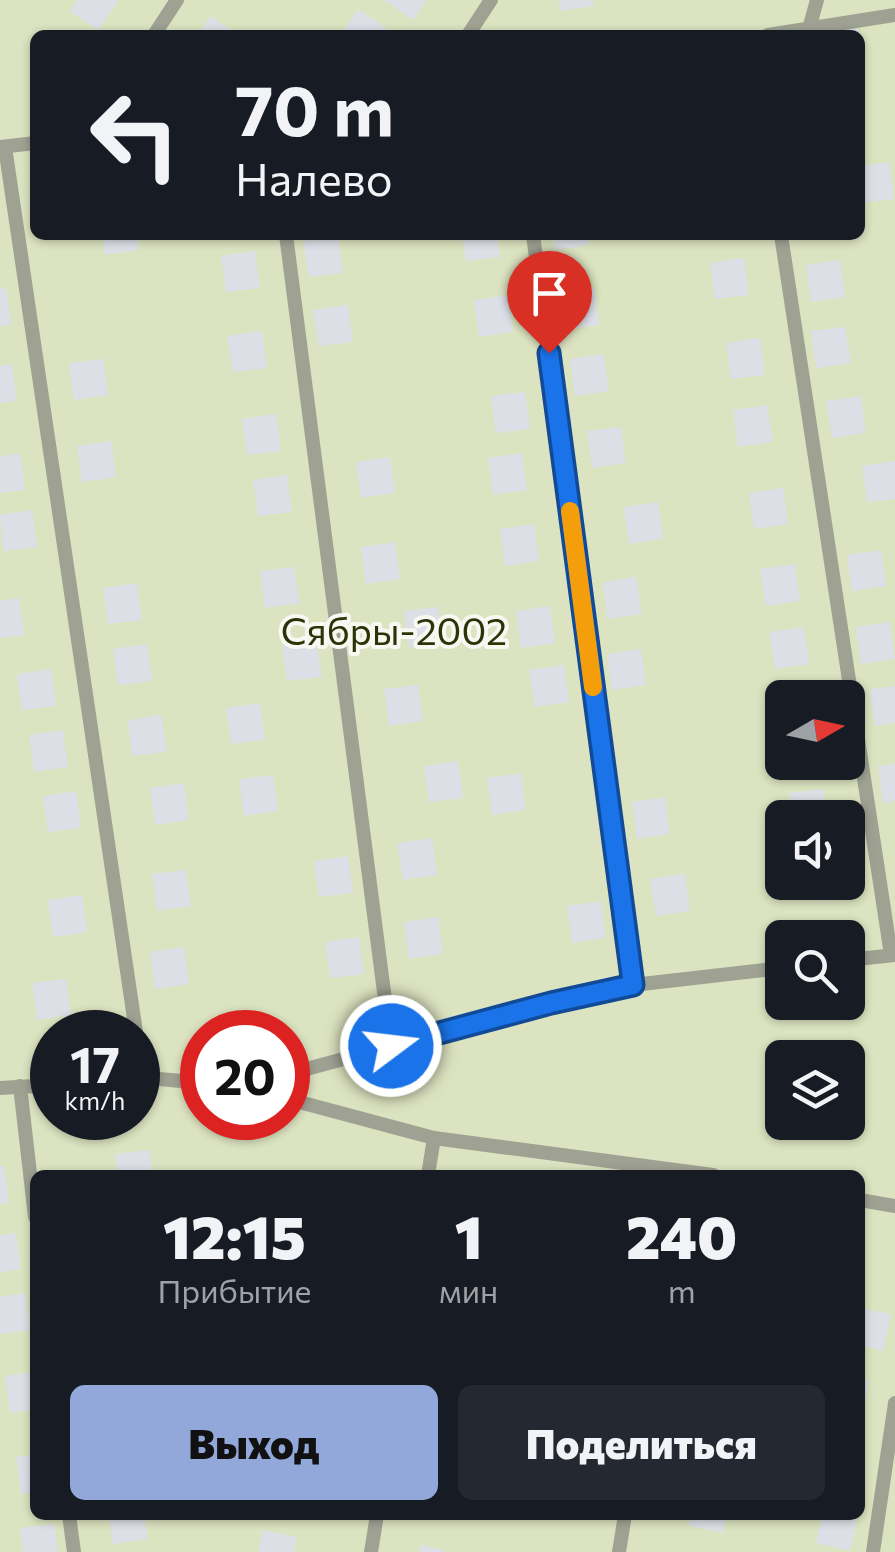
<!DOCTYPE html>
<html lang="ru">
<meta charset="utf-8">
<style>
:root{--surface:#171b24;--page:#242831;--text:#f1f3f6;--muted:#9ea1a6;--accent:#92a8db}
body{margin:0;font-family:Commissioner,sans-serif;background:var(--page);color:var(--text);height:100vh;display:flex;flex-direction:column;font-size:38px;white-space:nowrap}
*{box-sizing:border-box;margin:0}
p{font-size:32px;color:var(--muted)}
.icon{flex:none;width:55px;height:55px;fill:none;stroke:currentColor;stroke-width:2;stroke-linecap:round;stroke-linejoin:round}
.map{position:relative;flex:1;overflow:hidden}
.side{position:absolute;left:30px;top:1170px;width:835px;height:350px;display:flex;flex-direction:column;background:var(--surface);border-radius:15px;box-shadow:0 2px 8px #0004}
.side>*{flex:none}
.top-card{position:absolute;left:30px;top:30px;width:835px;height:210px;border-radius:15px;box-shadow:0 2px 8px #0004;background:#171b24;color:var(--text);overflow:hidden}
.needle{width:65px;rotate:81deg}
.buttons{position:absolute;left:765px;top:680px;display:grid;gap:20px}
.buttons a{display:grid;place-items:center;width:100px;height:100px;border-radius:15px;background:var(--surface);box-shadow:0 2px 8px #0004;font-size:50px}
.speed{position:absolute;left:30px;top:1010px;display:flex;gap:20px;font-size:50px;font-weight:700;text-align:center}
.speed>*{display:grid;place-content:center;width:130px;height:130px;border-radius:50%;background:var(--surface);box-shadow:0 2px 8px #0004;line-height:1}
.speed small{font-size:25px;font-weight:400}
.speed .limit{border:15px solid #d22;background:#fff;color:#111}
.pin{position:absolute;display:grid;place-items:center;width:85px;height:85px;color:#fff;margin:-102px -42px;border-radius:50% 50% 50% 0;rotate:-45deg;box-shadow:0 0 10px #0007}
.pin .icon{rotate:45deg}
.me{position:absolute;width:110px;margin:-55px;rotate:75deg;stroke-linejoin:round;filter:drop-shadow(0 0 8px #0008)}
.turn{display:flex;align-items:center;gap:35px;height:210px;padding:0 40px;font-size:45px}
.turn .icon{width:130px;height:130px;stroke-width:2.5}
.turn b{display:block;font-size:70px;line-height:85px}
.eta{display:flex;justify-content:space-evenly;align-items:center;height:170px;text-align:center}
.eta b{font-size:60px;font-weight:800;line-height:70px}
.primary-button{display:flex;gap:20px;margin-top:auto;padding:20px 40px}
.primary-button a{flex:1;height:115px;border-radius:15px;background:var(--accent);color:#111;font-size:40px;font-weight:800;line-height:115px;text-align:center}
.primary-button a+a{background:var(--page);color:var(--text)}
.map>svg:first-child{display:block}
.green{fill:#dce3c0;fill-rule:evenodd}
.building{fill:#dcdfe5}
.lines{fill:none;stroke-linecap:round;stroke-linejoin:round}
.lane{stroke:#9fa293;stroke-width:14}
.route-casing{stroke:#114b97;stroke-width:25}
.route{stroke:#1a73e8;stroke-width:18}
.slow{stroke:#f59e0b;stroke-width:18}
.labels{text-anchor:middle;dominant-baseline:central;stroke-width:8;stroke-linejoin:round;paint-order:stroke}
.park-label{font-size:38px;fill:#2d3307;stroke:#f7f8f2}
</style>
<div class="map">
<svg width="895" height="1552" viewBox="0 0 895 1552">
<rect width="100%" height="100%" fill="#f7f8f2"/>
<path class="green" d="M0,0H895V1552H0ZM35,35H860V235H35ZM782,698H848V762H782ZM782,818H848V882H782ZM782,938H848V1002H782ZM52,1032H138V1118H52ZM202,1032H288V1118H202ZM782,1058H848V1122H782ZM35,1175H860V1515H35Z"/>
<g class="building">
<path d="M77,0H119L98,30L70,11Z"/>
<path d="M384,0H427L413,20Z"/>
<path d="M559,0H593L594,6L560,11Z"/>
<path d="M358,9L387,29L382,35H340Z"/>
<path d="M211,16L237,35H198Z"/>
<path d="M857,25L858,35H823L822,30Z"/>
<path d="M889,162L894,199L860,203V166Z"/>
<path d="M103,235H137L139,250L105,255Z"/>
<path d="M462,235H497L500,257L466,261Z"/>
<path d="M553,235H588L589,245L555,250Z"/>
<path d="M338,236L343,273L309,277L303,241Z"/>
<path d="M255,251L260,288L226,292L221,256Z"/>
<path d="M744,258L749,295L715,299L710,263Z"/>
<path d="M840,260L845,297L811,302L806,265Z"/>
<path d="M6,288L11,325L0,326V289Z"/>
<path d="M594,288L599,325L565,329L559,293Z"/>
<path d="M508,295L513,332L479,337L474,300Z"/>
<path d="M348,305L353,342L319,346L313,310Z"/>
<path d="M845,327L851,363L816,368L811,331Z"/>
<path d="M262,331L267,368L233,372L227,336Z"/>
<path d="M760,338L765,375L731,379L726,343Z"/>
<path d="M604,354L609,391L575,396L570,359Z"/>
<path d="M103,359L108,395L74,400L69,363Z"/>
<path d="M12,364L17,401L0,403V366Z"/>
<path d="M525,392L530,429L496,433L491,396Z"/>
<path d="M861,396L866,433L832,438L826,401Z"/>
<path d="M767,405L773,442L738,447L733,410Z"/>
<path d="M276,414L281,451L247,455L242,419Z"/>
<path d="M621,427L626,463L592,468L587,431Z"/>
<path d="M111,441L116,477L82,482L77,446Z"/>
<path d="M20,453L25,490L0,493V456Z"/>
<path d="M522,453L527,490L493,495L488,458Z"/>
<path d="M390,457L395,493L361,498L356,462Z"/>
<path d="M895,461V499L867,502L862,466Z"/>
<path d="M287,475L292,512L258,516L253,480Z"/>
<path d="M783,488L788,524L754,529L749,493Z"/>
<path d="M658,502L663,539L629,544L624,507Z"/>
<path d="M32,510L37,547L3,551L0,515Z"/>
<path d="M534,524L539,561L505,566L500,529Z"/>
<path d="M395,542L400,579L366,584L361,547Z"/>
<path d="M881,550L886,586L852,591L847,555Z"/>
<path d="M795,564L800,601L766,606L760,569Z"/>
<path d="M294,567L300,603L265,608L260,571Z"/>
<path d="M636,577L642,614L607,619L603,582Z"/>
<path d="M137,583L142,620L108,624L103,588Z"/>
<path d="M19,598L24,635L0,638V601Z"/>
<path d="M550,606L555,643L521,648L516,611Z"/>
<path d="M438,607L443,643L409,648L404,611Z"/>
<path d="M890,622L895,659L861,664L856,627Z"/>
<path d="M804,627L809,664L775,669L769,632Z"/>
<path d="M316,640L322,677L287,681L282,645Z"/>
<path d="M147,644L152,681L118,685L113,649Z"/>
<path d="M641,649L646,685L612,690L607,654Z"/>
<path d="M564,665L569,702L535,707L529,670Z"/>
<path d="M51,669L56,706L22,710L17,674Z"/>
<path d="M418,685L423,721L389,726L384,689Z"/>
<path d="M895,686V723L875,726L870,689Z"/>
<path d="M260,703L265,740L231,744L226,708Z"/>
<path d="M161,715L167,752L132,756L128,720Z"/>
<path d="M63,730L68,767L34,772L29,735Z"/>
<path d="M458,761L463,798L429,802L424,766Z"/>
<path d="M895,764V801L883,803L878,766Z"/>
<path d="M521,773L526,810L492,815L487,778Z"/>
<path d="M273,775L278,811L244,816L239,779Z"/>
<path d="M184,783L189,820L155,825L150,788Z"/>
<path d="M823,789L827,818H792L789,793Z"/>
<path d="M76,791L81,828L48,832L43,796Z"/>
<path d="M665,797L670,834L637,839L632,802Z"/>
<path d="M432,838L437,875L403,880L397,843Z"/>
<path d="M348,856L353,893L319,897L314,861Z"/>
<path d="M848,865L854,896L820,901L817,882H848Z"/>
<path d="M186,870L191,906L157,911L152,874Z"/>
<path d="M685,874L690,911L656,916L650,879Z"/>
<path d="M82,895L87,932L53,937L48,900Z"/>
<path d="M601,901L606,938L572,943L567,906Z"/>
<path d="M438,917L443,954L409,959L404,922Z"/>
<path d="M359,937L364,974L330,978L325,942Z"/>
<path d="M184,947L189,984L155,989L150,952Z"/>
<path d="M66,979L71,1015L37,1020L32,983Z"/>
<path d="M149,1150L153,1175H118L115,1154Z"/>
<path d="M0,1166H4L9,1203L0,1204Z"/>
<path d="M16,1233L21,1269L0,1272V1235Z"/>
<path d="M25,1293L30,1330L0,1334V1297Z"/>
<path d="M860,1308L891,1314L883,1351L860,1345Z"/>
<path d="M35,1372V1410L10,1413L5,1376Z"/>
<path d="M860,1379L869,1381L862,1414H860Z"/>
<path d="M35,1455V1492L21,1494L16,1457Z"/>
<path d="M109,1515H144L148,1539L113,1544Z"/>
<path d="M692,1515H727L723,1533L689,1526Z"/>
<path d="M822,1515H858L850,1551L816,1543Z"/>
<path d="M54,1524L58,1552H23L20,1528Z"/>
<path d="M263,1530L297,1537L294,1552H258Z"/>
<path d="M420,1545L444,1550V1552H419Z"/>
</g>
<g class="lines">
<g class="lane">
<path d="M809,29L817,0"/>
<path d="M154,35L177,0"/>
<path d="M468,35L491,0"/>
<path d="M768,35L895,15"/>
<path d="M0,147L35,143"/>
<path d="M5,147L136,1032"/>
<path d="M286,235L391,1046"/>
<path d="M533,235L633,985"/>
<path d="M781,235L891,955"/>
<path d="M848,960L895,955"/>
<path d="M138,1042L143,1076"/>
<path d="M288,1074L551,1003L633,985L782,968"/>
<path d="M138,1077L202,1083"/>
<path d="M20,1086L35,1217"/>
<path d="M0,1088L52,1085"/>
<path d="M288,1099L434,1138L713,1175"/>
<path d="M428,1175L434,1138"/>
<path d="M860,1200L895,1206"/>
<path d="M69,1515L74,1552"/>
<path d="M371,1552L377,1515"/>
<path d="M619,1552L625,1515"/>
<path d="M873,1552L895,1403"/>
</g>
</g>
<g class="lines">
<defs>
<path id="route" d="M391,1046L551,1003L633,985L549,353"/>
</defs>
<use href="#route" class="route-casing"/>
<use href="#route" class="route"/>
<path class="slow" d="M570,511L593,687"/>
</g>
<g class="labels">
<g class="park-label">
<text x="394" y="629">Сябры-2002</text>
</g>
</g>
</svg>
<div class="buttons">
<a><svg class="needle" viewBox="-14 -14 28 28"><path d="M0-13l5 13h-10z" fill="#e53935"/><path d="M0 13l5-13h-10z" fill="#9ea1a6"/></svg></a>
<a><svg class="icon" aria-label="sound" viewBox="0 0 24 24"><path d="M4 9h4l5-4v14l-5-4H4zM17 9q2 3 0 6"/></svg></a>
<a><svg class="icon" aria-label="search" viewBox="0 0 24 24"><circle cx="10" cy="10" r="6"/><path d="M15 15l6 6"/></svg></a>
<a><svg class="icon" aria-label="layers" viewBox="0 0 24 24"><path d="M12 4l9 5-9 5-9-5zM3 14l9 5 9-5"/></svg></a>
</div>
<div class="speed"><div>17<small>km/h</small></div><div class="limit">20</div></div>
<div class="pin" style="left:549px;top:353px;background:#d93025"><svg class="icon" aria-label="arrive" viewBox="0 0 24 24"><path d="M6 21V4h12l-3 4 3 4H6"/></svg></div>
<svg class="me" style="left:391px;top:1046px" viewBox="-20 -20 40 40"><circle r="17" fill="#1a73e8" stroke="#fff" stroke-width="3"/><path d="M0-11L8 9 0 5-8 9z" fill="#fff"/></svg>
<div class="top-card">
<div class="turn"><svg class="icon" aria-label="left" viewBox="0 0 24 24"><path d="M17 20v-9H6M10 6l-5 5 5 5"/></svg><div><b>70 m</b>Налево</div></div>
</div>
<section class="side">
<div class="eta">
<div><b>12:15</b><p>Прибытие</p></div>
<div><b>1</b><p>мин</p></div>
<div><b>240</b><p>m</p></div>
</div>
<div class="primary-button"><a>Выход</a><a>Поделиться</a></div>
</section>
</div>
